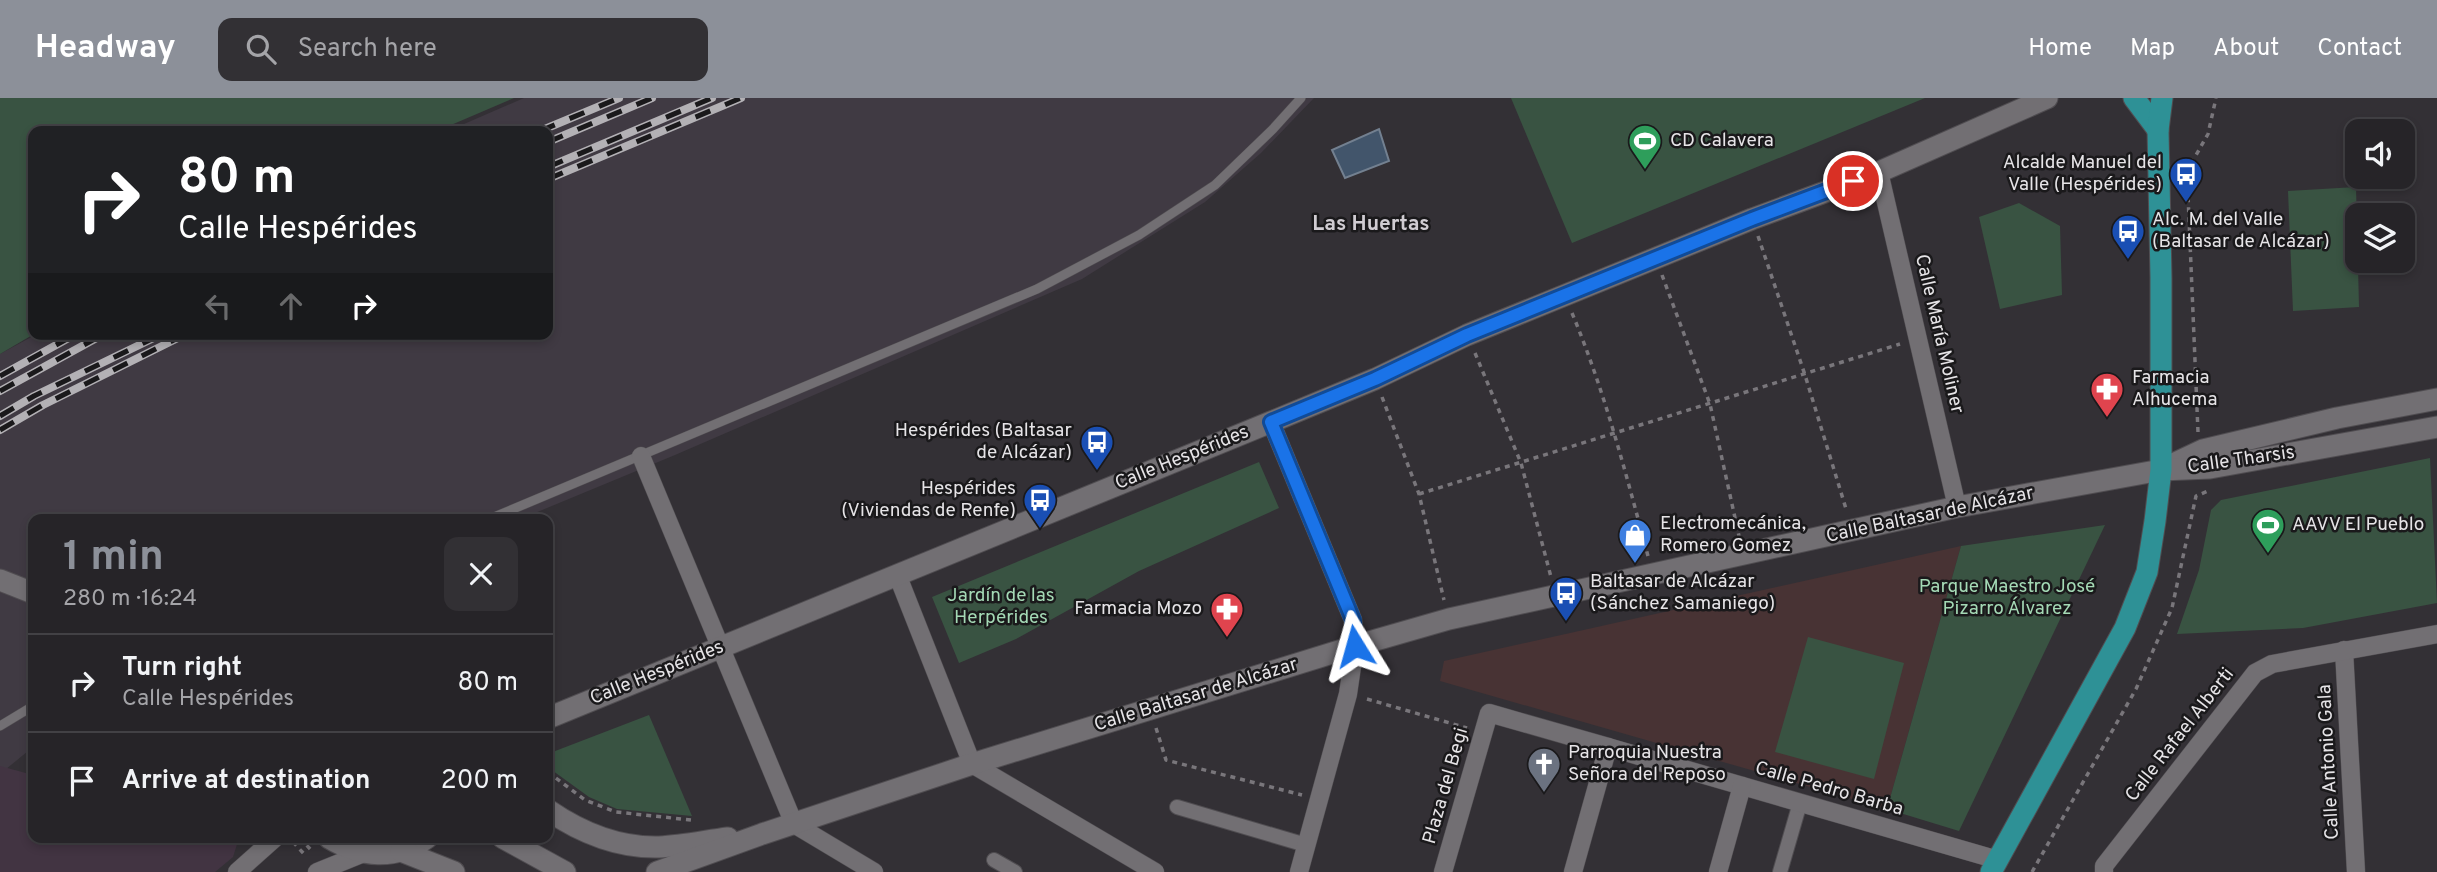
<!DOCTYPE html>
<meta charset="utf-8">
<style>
:root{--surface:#262428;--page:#323034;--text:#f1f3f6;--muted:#a4a4a8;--line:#424145;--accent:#8c9099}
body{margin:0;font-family:Overpass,sans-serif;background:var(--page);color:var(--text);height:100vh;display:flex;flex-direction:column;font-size:26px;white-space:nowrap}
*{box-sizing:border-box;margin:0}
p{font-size:23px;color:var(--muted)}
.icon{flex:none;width:38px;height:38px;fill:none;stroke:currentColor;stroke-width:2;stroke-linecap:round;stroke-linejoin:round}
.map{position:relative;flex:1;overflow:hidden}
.panel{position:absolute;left:28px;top:416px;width:525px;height:329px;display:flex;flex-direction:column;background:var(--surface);border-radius:14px;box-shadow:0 4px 10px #0003,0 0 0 2px var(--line)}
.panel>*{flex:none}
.guide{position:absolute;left:28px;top:28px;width:525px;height:214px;border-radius:14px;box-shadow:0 4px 10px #0003,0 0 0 2px var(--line);background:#202124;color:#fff;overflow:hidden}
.controls{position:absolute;left:2345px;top:21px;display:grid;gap:14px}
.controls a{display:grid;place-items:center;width:70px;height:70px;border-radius:14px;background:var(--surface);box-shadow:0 4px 10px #0003,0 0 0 2px var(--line);font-size:35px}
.pin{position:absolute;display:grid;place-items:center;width:60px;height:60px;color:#fff;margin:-30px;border:4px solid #fff;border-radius:50%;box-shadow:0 2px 7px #0007}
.me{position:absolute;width:77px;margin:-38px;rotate:352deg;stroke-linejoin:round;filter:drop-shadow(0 0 5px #0008)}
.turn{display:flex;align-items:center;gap:24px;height:147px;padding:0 35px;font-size:32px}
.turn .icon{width:91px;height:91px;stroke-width:2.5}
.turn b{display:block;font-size:49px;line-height:60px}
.lanes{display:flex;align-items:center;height:66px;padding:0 35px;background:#0003;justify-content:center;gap:35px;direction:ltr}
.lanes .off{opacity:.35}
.round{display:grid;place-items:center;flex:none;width:74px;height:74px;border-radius:14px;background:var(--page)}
.headline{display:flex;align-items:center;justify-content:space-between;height:119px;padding:0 35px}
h1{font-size:42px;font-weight:700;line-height:52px;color:var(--accent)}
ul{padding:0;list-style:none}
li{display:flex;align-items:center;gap:21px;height:98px;padding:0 35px;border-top:2px solid var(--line)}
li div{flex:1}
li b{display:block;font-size:26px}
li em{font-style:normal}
header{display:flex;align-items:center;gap:42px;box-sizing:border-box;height:98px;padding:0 35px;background:var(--accent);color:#fff}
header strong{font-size:33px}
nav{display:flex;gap:38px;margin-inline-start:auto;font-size:24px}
.search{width:490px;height:63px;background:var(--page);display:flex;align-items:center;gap:18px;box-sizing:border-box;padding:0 24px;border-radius:14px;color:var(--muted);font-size:26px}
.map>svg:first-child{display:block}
.built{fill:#403a43}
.industrial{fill:#423442}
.education{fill:#483334}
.green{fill:#395342}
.water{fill:#42556b;stroke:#738090;stroke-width:2}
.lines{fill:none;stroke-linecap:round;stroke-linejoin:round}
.service-casing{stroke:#504d51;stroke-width:10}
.pedestrian-casing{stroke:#504d51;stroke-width:16}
.minor-casing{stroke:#504d51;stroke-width:19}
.tertiary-casing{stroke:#504d51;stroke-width:23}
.secondary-casing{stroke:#504d51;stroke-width:23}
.primary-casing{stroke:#504d51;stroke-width:23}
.path{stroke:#79767b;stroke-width:3.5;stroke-dasharray:5 5;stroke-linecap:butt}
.service{stroke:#726f73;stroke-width:9}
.pedestrian{stroke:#726f73;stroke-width:14}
.minor{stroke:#726f73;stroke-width:18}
.tertiary{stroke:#726f73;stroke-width:21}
.secondary{stroke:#726f73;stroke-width:21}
.primary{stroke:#2e9196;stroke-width:21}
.rail-casing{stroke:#b3b1b5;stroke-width:8}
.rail{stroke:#1a191b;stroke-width:5;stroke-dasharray:16;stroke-linecap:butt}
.route-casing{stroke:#114b97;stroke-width:18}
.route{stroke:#1a73e8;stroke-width:12}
.labels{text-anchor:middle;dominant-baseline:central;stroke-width:5;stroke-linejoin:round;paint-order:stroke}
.poi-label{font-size:19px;fill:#e6e4e7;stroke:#1a191b;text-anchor:start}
.street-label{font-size:19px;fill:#e6e4e7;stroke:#1a191b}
.park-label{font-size:19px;fill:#a4d9b5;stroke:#1a191b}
.neighbourhood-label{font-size:21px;font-weight:bold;fill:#d0ccd2;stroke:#1a191b}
</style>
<header>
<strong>Headway</strong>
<div class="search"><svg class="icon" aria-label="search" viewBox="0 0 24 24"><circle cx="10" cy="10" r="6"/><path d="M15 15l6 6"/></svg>Search here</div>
<nav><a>Home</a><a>Map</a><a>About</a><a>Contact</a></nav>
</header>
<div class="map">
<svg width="2437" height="774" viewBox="0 0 2437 774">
<rect width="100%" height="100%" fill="#333035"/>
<path class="built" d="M524,0H1314L1261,55L1205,104L1082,181L675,357L518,422H33V649L0,676V256L37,236H548V33H448Z"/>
<path class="industrial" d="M0,668L33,677V740H239L233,759L215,774H0Z"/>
<path class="education" d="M1961,448L1887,711L1440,583L1444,563Z"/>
<g class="green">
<path d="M0,0H514L437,33H33L34,236L0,256Z"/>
<path d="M1511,0H1925L1572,145Z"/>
<path d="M2356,89L2359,209L2293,213L2288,93Z"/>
<path d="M2019,105L2060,128L2062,197L2000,211L1979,119Z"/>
<path d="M2430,360L2437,505L2303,530L2177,536L2199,472L2211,412L2221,402Z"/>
<path d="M1259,364L1279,410L1139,473L1016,541L959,565L932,499Z"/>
<path d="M2105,427L1959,733L1887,711L1961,448Z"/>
<path d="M1808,539L1904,565L1874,681L1775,654Z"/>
<path d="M649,617L692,718L617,711L589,699L549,670L550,655Z"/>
</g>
<path class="water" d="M1379,31L1389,63L1345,80L1332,52Z"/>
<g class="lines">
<defs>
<g id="service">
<path d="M487,422L1037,191L1139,137L1215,87L1273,31L1301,0"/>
<path d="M0,628L33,608"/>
</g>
<g id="pedestrian">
<path d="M1177,709L1306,747"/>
<path d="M994,762L1015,774"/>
<path d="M1780,774L1800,705"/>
</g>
<g id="minor">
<path d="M1879,74L1957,409"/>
<path d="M1271,324L1353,522L1355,548L1348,596L1299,774"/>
<path d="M641,358L794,726L874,774"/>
<path d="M897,476L972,666L1155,774"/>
<path d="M2344,552L2356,774"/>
<path d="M1608,649L1998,762"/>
<path d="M237,774L275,740"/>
<path d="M317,774L364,755"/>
<path d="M1443,774L1489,615L1608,649L1573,774"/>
<path d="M1718,774L1742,688"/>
<path d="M2104,774V768L2255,575L2272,566L2437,536"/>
</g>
<path id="tertiary" d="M548,620L1271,324L1375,281L1467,237L1752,121L1879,74L2047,0"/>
<g id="secondary">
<path d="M2169,368L2203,352L2337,320L2437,301"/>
<path d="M0,482L33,495"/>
<path d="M548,712C580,734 619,750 659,749C682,748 705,743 728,740"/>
<path d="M329,740C361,759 395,763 427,740"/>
<path d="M503,740L565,774"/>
<path d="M401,753L454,774"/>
<path d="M657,774L762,736L972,666L1355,548L1449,521L1957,409L2161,372L2210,370L2437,329"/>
</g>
<g id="primary">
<path d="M2134,0L2158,32"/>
<path d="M1991,774L2125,530L2147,474L2155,423L2161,372V180L2158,32L2162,0"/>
</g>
</defs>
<use href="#service" class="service-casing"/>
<use href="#pedestrian" class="pedestrian-casing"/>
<use href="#minor" class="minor-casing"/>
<use href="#tertiary" class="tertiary-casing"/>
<use href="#secondary" class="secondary-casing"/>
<use href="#primary" class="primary-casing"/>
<g class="path">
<path d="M1758,138L1805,277L1847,414"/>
<path d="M1662,177L1710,306L1739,438"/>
<path d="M1572,215C1605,294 1626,376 1648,458"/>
<path d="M1475,255L1521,365L1551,479"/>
<path d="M1382,299L1419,396L1444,502"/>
<path d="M2198,334L2187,73L2208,36L2216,0"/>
<path d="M1419,396L1900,246"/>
<path d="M1367,601L1467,630"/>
<path d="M1156,630L1166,662L1302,697"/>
<path d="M548,674L585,702L616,714L691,722L692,725"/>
<path d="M300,740L311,752"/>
<path d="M293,744L306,758"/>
<path d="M2032,774L2136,591L2172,510L2196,398L2208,393"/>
</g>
<use href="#service" class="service"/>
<use href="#pedestrian" class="pedestrian"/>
<use href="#minor" class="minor"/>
<use href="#tertiary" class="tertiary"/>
<use href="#secondary" class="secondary"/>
<use href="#primary" class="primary"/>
<defs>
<g id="rail">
<path d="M540,33L619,0"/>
<path d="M548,44L652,0"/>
<path d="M548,69L712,0"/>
<path d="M548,81L741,0"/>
<path d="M0,278L76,236"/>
<path d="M0,293L104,236"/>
<path d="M0,318L34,298L162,236"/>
<path d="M0,332L43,307L186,236"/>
</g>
</defs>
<use href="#rail" class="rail-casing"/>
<use href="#rail" class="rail"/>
</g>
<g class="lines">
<defs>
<path id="route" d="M1355,548L1353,522L1271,324L1375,281L1467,237L1752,121L1853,83"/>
</defs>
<use href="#route" class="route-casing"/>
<use href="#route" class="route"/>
</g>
<defs>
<symbol id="stadium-pin" viewBox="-11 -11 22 30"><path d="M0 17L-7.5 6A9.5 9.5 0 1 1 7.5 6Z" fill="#2e9e5b" stroke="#1a191b"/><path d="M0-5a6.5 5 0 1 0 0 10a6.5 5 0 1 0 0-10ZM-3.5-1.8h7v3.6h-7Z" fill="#fff"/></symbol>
<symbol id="bus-pin" viewBox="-11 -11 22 30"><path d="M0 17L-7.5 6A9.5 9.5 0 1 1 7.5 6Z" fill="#1a4fb4" stroke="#1a191b"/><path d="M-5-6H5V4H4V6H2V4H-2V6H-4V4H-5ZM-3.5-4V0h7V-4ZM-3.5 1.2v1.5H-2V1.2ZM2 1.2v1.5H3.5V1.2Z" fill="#fff"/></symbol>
<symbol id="pharmacy-pin" viewBox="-11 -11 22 30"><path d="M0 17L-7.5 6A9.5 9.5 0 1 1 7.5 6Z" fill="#e0444e" stroke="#1a191b"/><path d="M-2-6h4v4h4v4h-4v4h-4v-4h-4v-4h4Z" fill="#fff"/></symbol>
<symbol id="shop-pin" viewBox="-11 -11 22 30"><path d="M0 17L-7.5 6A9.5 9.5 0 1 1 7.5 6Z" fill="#3f7fe0" stroke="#1a191b"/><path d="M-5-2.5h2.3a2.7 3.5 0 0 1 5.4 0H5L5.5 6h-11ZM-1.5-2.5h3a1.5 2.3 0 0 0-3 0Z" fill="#fff"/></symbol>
<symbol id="church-pin" viewBox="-11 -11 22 30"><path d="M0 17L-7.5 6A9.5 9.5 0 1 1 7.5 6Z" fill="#6b7280" stroke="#1a191b"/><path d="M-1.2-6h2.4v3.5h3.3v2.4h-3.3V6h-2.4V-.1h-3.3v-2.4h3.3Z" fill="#fff"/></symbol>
</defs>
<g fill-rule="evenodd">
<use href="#stadium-pin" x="1626" y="24" width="38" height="52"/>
<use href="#bus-pin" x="2167" y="57" width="38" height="52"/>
<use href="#bus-pin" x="2109" y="114" width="38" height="52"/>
<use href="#pharmacy-pin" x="2088" y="272" width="38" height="52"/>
<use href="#bus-pin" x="1078" y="325" width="38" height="52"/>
<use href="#bus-pin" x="1021" y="383" width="38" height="52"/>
<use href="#stadium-pin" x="2249" y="408" width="38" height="52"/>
<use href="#shop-pin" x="1616" y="418" width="38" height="52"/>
<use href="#bus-pin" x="1547" y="476" width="38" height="52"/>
<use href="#pharmacy-pin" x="1208" y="492" width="38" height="52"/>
<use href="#church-pin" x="1525" y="647" width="38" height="52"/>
</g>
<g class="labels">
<g class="poi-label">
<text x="1670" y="43">CD Calavera</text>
<text x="2162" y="65" text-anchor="end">Alcalde Manuel del<tspan x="2162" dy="22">Valle (Hespérides)</tspan></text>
<text x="2152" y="122">Alc. M. del Valle<tspan x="2152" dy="22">(Baltasar de Alcázar)</tspan></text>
<text x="2132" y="280">Farmacia<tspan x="2132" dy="22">Alhucema</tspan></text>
<text x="1072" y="333" text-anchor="end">Hespérides (Baltasar<tspan x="1072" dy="22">de Alcázar)</tspan></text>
<text x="1016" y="391" text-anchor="end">Hespérides<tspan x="1016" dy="22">(Viviendas de Renfe)</tspan></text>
<text x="1660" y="426">Electromecánica,<tspan x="1660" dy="22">Romero Gomez</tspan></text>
<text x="2292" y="427">AAVV El Pueblo</text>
<text x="1590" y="484">Baltasar de Alcázar<tspan x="1590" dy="22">(Sánchez Samaniego)</tspan></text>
<text x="1202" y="511" text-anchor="end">Farmacia Mozo</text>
<text x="1568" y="655">Parroquia Nuestra<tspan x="1568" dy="22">Señora del Reposo</tspan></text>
</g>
<g class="street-label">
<text transform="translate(1939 236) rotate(77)">Calle María Moliner</text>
<text transform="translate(1182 360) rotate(-22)">Calle Hespérides</text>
<text transform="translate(2241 362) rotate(-8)">Calle Tharsis</text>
<text transform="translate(1930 417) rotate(-12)">Calle Baltasar de Alcázar</text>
<text transform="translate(657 575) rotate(-22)">Calle Hespérides</text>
<text transform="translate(1196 597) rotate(-17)">Calle Baltasar de Alcázar</text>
<text transform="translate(2180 637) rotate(-52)">Calle Rafael Alberti</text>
<text transform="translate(2329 664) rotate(-93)">Calle Antonio Gala</text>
<text transform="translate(1446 688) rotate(-74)">Plaza del Begi</text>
<text transform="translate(1829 691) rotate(16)">Calle Pedro Barba</text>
</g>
<g class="park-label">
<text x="2007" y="489">Parque Maestro José<tspan x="2007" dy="22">Pizarro Álvarez</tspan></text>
<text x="1001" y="498">Jardín de las<tspan x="1001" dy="22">Herpérides</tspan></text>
</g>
<g class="neighbourhood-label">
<text x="1371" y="126">Las Huertas</text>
</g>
</g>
</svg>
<div class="controls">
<a><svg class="icon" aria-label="sound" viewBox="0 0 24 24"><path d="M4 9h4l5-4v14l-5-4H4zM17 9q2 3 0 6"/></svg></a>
<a><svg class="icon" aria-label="layers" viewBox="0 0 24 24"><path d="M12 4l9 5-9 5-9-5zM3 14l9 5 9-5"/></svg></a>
</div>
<div class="pin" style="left:1853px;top:83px;background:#d93025"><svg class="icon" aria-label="arrive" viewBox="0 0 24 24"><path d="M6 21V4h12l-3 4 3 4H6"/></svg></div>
<svg class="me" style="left:1355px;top:548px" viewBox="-20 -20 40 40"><path d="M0-17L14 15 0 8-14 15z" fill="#1a73e8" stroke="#fff" stroke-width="4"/></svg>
<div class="guide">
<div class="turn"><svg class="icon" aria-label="right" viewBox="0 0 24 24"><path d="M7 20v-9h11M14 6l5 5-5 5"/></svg><div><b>80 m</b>Calle Hespérides</div></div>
<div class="lanes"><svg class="icon off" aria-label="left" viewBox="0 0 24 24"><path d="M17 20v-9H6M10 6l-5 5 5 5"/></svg><svg class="icon off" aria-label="ahead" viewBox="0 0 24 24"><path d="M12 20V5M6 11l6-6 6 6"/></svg><svg class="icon" aria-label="right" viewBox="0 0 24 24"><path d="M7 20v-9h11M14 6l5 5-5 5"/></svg></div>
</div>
<section class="panel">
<div class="headline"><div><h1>1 min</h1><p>280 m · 16:24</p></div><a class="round"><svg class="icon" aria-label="close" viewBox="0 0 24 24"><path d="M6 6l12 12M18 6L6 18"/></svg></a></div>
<ul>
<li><svg class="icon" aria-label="right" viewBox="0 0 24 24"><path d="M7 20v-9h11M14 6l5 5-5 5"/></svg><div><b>Turn right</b><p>Calle Hespérides</p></div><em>80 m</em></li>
<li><svg class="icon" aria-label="arrive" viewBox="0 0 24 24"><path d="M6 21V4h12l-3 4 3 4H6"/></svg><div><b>Arrive at destination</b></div><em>200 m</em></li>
</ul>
</section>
</div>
